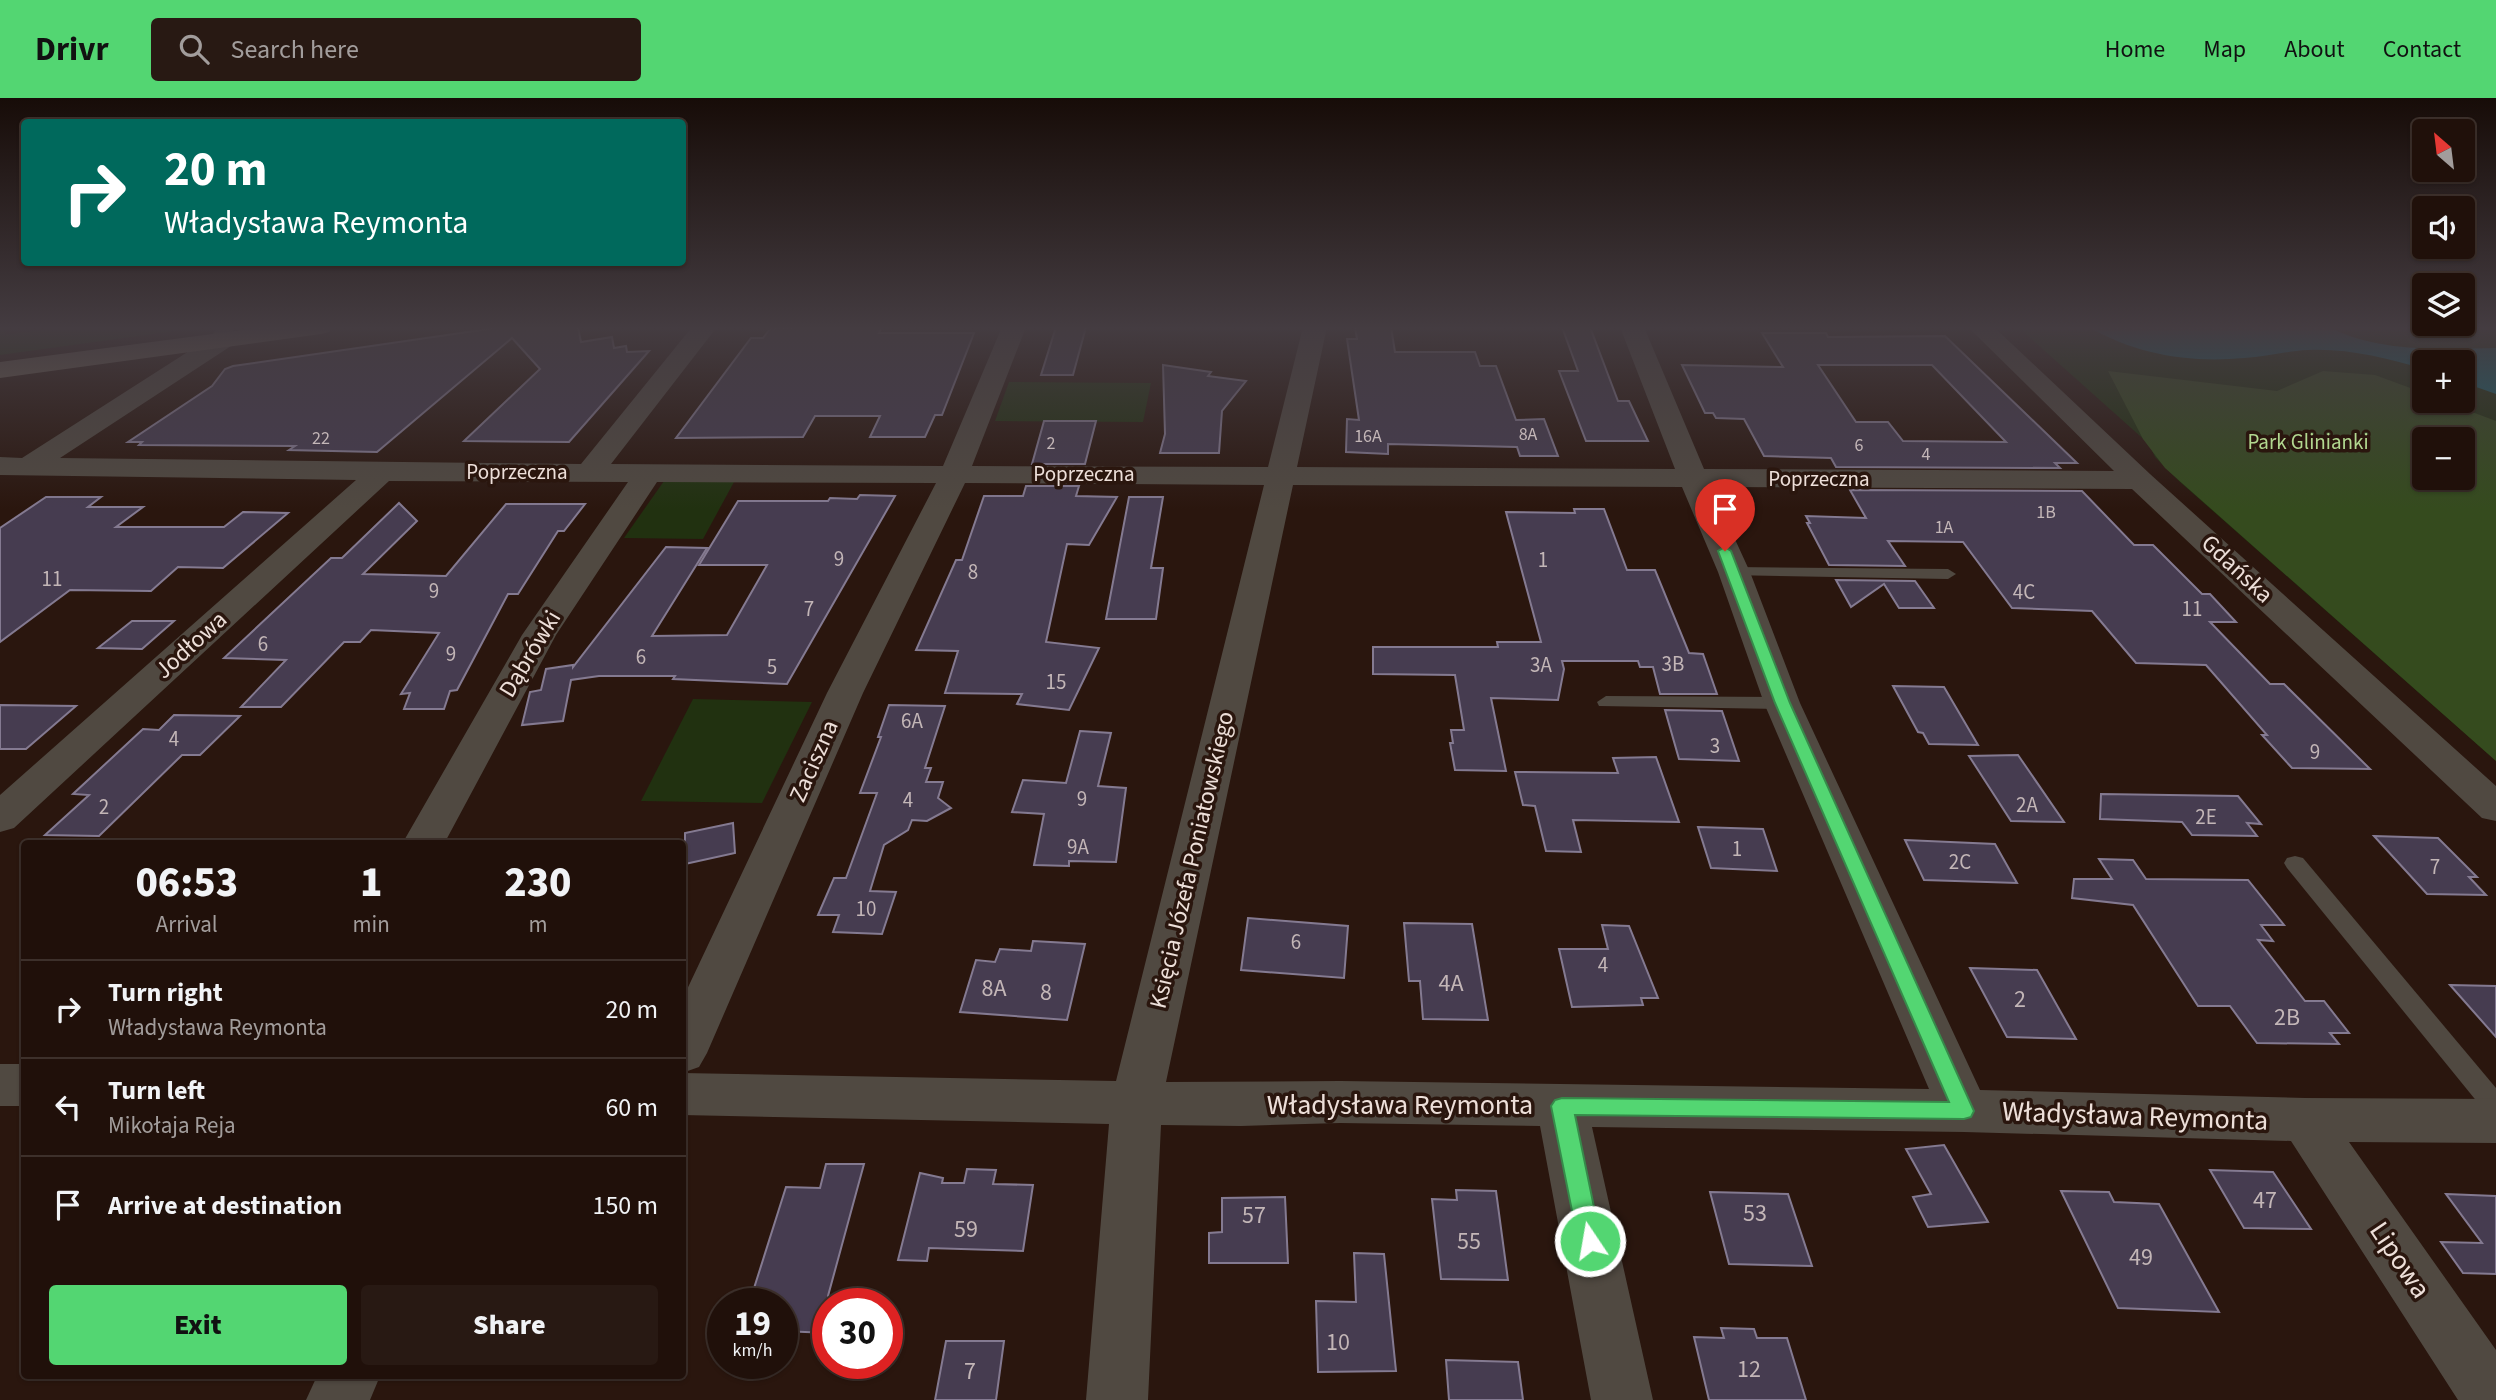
<!DOCTYPE html>
<meta charset="utf-8">
<style>
:root{--surface:#20100a;--page:#281913;--text:#f1f3f6;--muted:#a29d9c;--line:#3d302b;--accent:#53d672}
body{margin:0;font-family:"Source Sans 3",sans-serif;background:var(--page);color:var(--text);height:100vh;display:flex;flex-direction:column;font-size:26px;white-space:nowrap}
*{box-sizing:border-box;margin:0}
p{font-size:23px;color:var(--muted)}
.icon{flex:none;width:38px;height:38px;fill:none;stroke:currentColor;stroke-width:2;stroke-linecap:round;stroke-linejoin:round}
.map{position:relative;flex:1;overflow:hidden}
.sheet{position:absolute;left:21px;top:742px;width:665px;height:539px;display:flex;flex-direction:column;background:var(--surface);border-radius:7px;box-shadow:0 2px 5px #0004,0 0 0 2px var(--line)}
.sheet>*{flex:none}
.hud{position:absolute;left:21px;top:21px;width:665px;height:147px;border-radius:7px;box-shadow:0 2px 5px #0004,0 0 0 2px var(--line);background:#00695c;color:#fff;overflow:hidden}
.needle{width:46px;rotate:332deg}
.controls{position:absolute;left:2412px;top:21px;display:grid;gap:14px}
.controls a{display:grid;place-items:center;width:63px;height:63px;border-radius:7px;background:var(--surface);box-shadow:0 2px 5px #0004,0 0 0 2px var(--line);font-size:35px}
.speed{position:absolute;left:707px;top:1190px;display:flex;gap:14px;font-size:35px;font-weight:700;text-align:center}
.speed>*{display:grid;place-content:center;width:91px;height:91px;border-radius:50%;background:var(--surface);box-shadow:0 2px 5px #0004,0 0 0 2px var(--line);line-height:1}
.speed small{font-size:18px;font-weight:400}
.speed .limit{border:10px solid #d22;background:#fff;color:#111}
.pin{position:absolute;display:grid;place-items:center;width:60px;height:60px;color:#fff;margin:-72px -30px;border-radius:50% 50% 50% 0;rotate:-45deg;box-shadow:0 0 7px #0007}
.pin .icon{rotate:45deg}
.me{position:absolute;width:77px;margin:-38px;rotate:348deg;stroke-linejoin:round;filter:drop-shadow(0 0 5px #0008)}
.turn{display:flex;align-items:center;gap:24px;height:147px;padding:0 28px;font-size:32px}
.turn .icon{width:91px;height:91px;stroke-width:2.5}
.turn b{display:block;font-size:49px;line-height:60px}
.eta{display:flex;justify-content:space-evenly;align-items:center;height:119px;text-align:center}
.eta b{font-size:42px;font-weight:800;line-height:49px}
.cta{display:flex;gap:14px;margin-top:auto;padding:14px 28px}
.cta a{flex:1;height:80px;border-radius:7px;background:var(--accent);color:#111;font-size:28px;font-weight:800;line-height:80px;text-align:center}
.cta a+a{background:var(--page);color:var(--text)}
ul{padding:0;list-style:none}
li{display:flex;align-items:center;gap:21px;height:98px;padding:0 28px;border-top:2px solid var(--line)}
li div{flex:1}
li b{display:block;font-size:26px}
li em{font-style:normal}
header{display:flex;align-items:center;gap:42px;box-sizing:border-box;height:98px;padding:0 35px;background:var(--accent);color:#111}
header strong{font-size:33px}
nav{display:flex;gap:38px;margin-inline-start:auto;font-size:24px}
.search{width:490px;height:63px;background:var(--page);display:flex;align-items:center;gap:18px;box-sizing:border-box;padding:0 24px;border-radius:7px;color:var(--muted);font-size:26px}
.map>svg:first-child{display:block}
.green{fill:#213110;fill-rule:evenodd}
.forest{fill:#354b1e;fill-rule:evenodd}
.water{fill:#166772}
.building{fill:#463c50;stroke:#847a91;stroke-width:2;fill-rule:evenodd}
.lines{fill:none;stroke-linecap:round;stroke-linejoin:round}
.lane{fill:#504941;fill-rule:evenodd}
.street{fill:#504941;fill-rule:evenodd}
.secondary{fill:#6d6255;fill-rule:evenodd}
.route{fill:#53d672;stroke:#368b4a;stroke-width:2}
.labels{text-anchor:middle;dominant-baseline:central;stroke-width:7;stroke-linejoin:round;paint-order:stroke}
.far-number-label{font-size:18px;fill:#c3b6b7}
.far-park-label{font-size:21px;fill:#b2d890;stroke:#2a160e}
.far-street-label{font-size:21px;fill:#eddfd9;stroke:#2a160e}
.number-label{font-size:21px;fill:#c3b6b7}
.street-label{font-size:24px;fill:#eddfd9;stroke:#2a160e}
.near-number-label{font-size:24px;fill:#c3b6b7}
.near-street-label{font-size:28px;fill:#eddfd9;stroke:#2a160e}
</style>
<header>
<strong>Drivr</strong>
<div class="search"><svg class="icon" aria-label="search" viewBox="0 0 24 24"><circle cx="10" cy="10" r="6"/><path d="M15 15l6 6"/></svg>Search here</div>
<nav><a>Home</a><a>Map</a><a>About</a><a>Contact</a></nav>
</header>
<div class="map">
<svg width="2496" height="1302" viewBox="0 0 2496 1302">
<rect width="100%" height="100%" fill="#2a160e"/>
<g class="green">
<path d="M8,229L4,237L62,229H204L0,257V230Z"/>
<path d="M2018,229H2496V663L2180,384L2155,359L2149,346ZM2424,264H2462V303H2424ZM2424,341H2462V380H2424Z"/>
<path d="M1009,284L1151,285L1143,324L995,323Z"/>
<path d="M664,383L734,384L703,441L624,440Z"/>
<path d="M693,601L812,604L762,705L641,703Z"/>
</g>
<path class="forest" d="M2108,273L2277,293L2323,273L2375,277L2424,295V303H2443L2496,323V663L2165,370L2143,341ZM2424,341H2462V380H2424Z"/>
<path class="water" d="M2089,229H2329C2379,255 2441,251 2496,250V296L2462,284V264H2424V271C2387,260 2346,250 2308,252C2286,253 2266,259 2244,260C2190,265 2137,257 2089,229Z"/>
<g class="building">
<path d="M502,229H578L581,244L612,239L614,250L626,248L627,254L649,253L569,344L464,343L540,271L512,240L377,354L289,352L295,348L139,347L142,344H128L212,288L225,271L233,268Z"/>
<path d="M805,229H882L879,235H974L942,317H935L925,339H870L880,318H815L803,339L676,340L751,240H763L770,231Z"/>
<path d="M1056,229H1086L1073,277H1041Z"/>
<path d="M1355,229H1391L1395,254H1475L1480,268H1496L1516,322L1544,321L1558,358H1520L1517,349L1388,346V356L1346,354L1347,321L1359,322L1347,241H1357Z"/>
<path d="M1562,229H1590L1618,303H1629L1648,343H1586L1559,273H1578Z"/>
<path d="M1762,235H1826L1828,239L1945,238L2077,365H2055L2060,370L1836,369L1831,360L1764,358L1744,321L1716,320L1713,315H1705L1682,267L1783,269ZM1818,267H1932L2006,344L1903,343L1888,324H1856Z"/>
<path d="M1163,267L1211,274L1208,278L1246,283L1222,313L1219,355H1160L1165,336Z"/>
<path d="M1044,323H1096L1085,366H1032Z"/>
<path d="M1026,388H1079L1076,398L1117,399L1089,447L1067,446L1046,544L1099,550L1069,612L1017,606L1022,596L945,595L958,553L916,552L956,462H962L984,398H1023Z"/>
<path d="M1850,392L2082,393L2134,447H2153L2202,496H2210L2236,524H2210L2270,586H2284L2370,671L2292,670L2262,637H2267L2206,567L2136,565L2092,513L2012,510L1963,444L1888,443L1905,468L1829,467L1807,425H1810L1806,418L1866,420Z"/>
<path d="M860,397L895,398L787,586L673,581L675,578H599L571,582L563,623L522,627L530,594L541,592L546,571L573,567V569L666,449L707,450L652,538L727,537L767,467H699L738,403H828L830,400L857,401Z"/>
<path d="M46,399H101L88,409H143L116,429H224L243,414L288,415L223,470L178,469L151,493L70,492L0,544V430Z"/>
<path d="M1129,399H1163L1151,470H1163L1156,521H1106Z"/>
<path d="M399,405L417,423L363,476L446,478L506,406H585L564,433H558L518,496H508L457,592L450,593L444,611H404L410,595L401,596L439,535L371,532L360,544H344L281,609H241L286,562L224,560L331,460H342Z"/>
<path d="M1574,411H1604L1627,472H1655L1689,555L1703,556L1717,596H1660L1653,569H1640L1638,563H1562L1564,571L1558,602L1491,600L1506,673L1455,672L1450,645H1453L1451,632H1464L1455,577L1373,576V549H1498L1497,544H1541L1506,414L1575,415Z"/>
<path d="M1836,482L1915,483L1934,510H1899L1884,486L1851,509Z"/>
<path d="M132,523H174L142,551L98,550Z"/>
<path d="M1893,588L1944,589L1978,647L1929,646L1923,635L1918,634Z"/>
<path d="M0,607L76,608L26,651H0Z"/>
<path d="M889,607L945,608L925,670H931L926,684H943L938,700L951,710L927,723L912,722L908,732L884,747L870,793L896,794L882,836L833,834L839,817H818L834,780H846L877,695H860L881,639H878Z"/>
<path d="M1665,612L1722,613L1739,663L1679,661Z"/>
<path d="M174,617L240,618L200,657H182L99,738L45,737L89,697L73,696L143,631L159,632Z"/>
<path d="M1080,633L1111,635L1098,688L1126,690L1116,764L1069,763V768L1034,767L1044,716L1012,714L1023,682L1066,685Z"/>
<path d="M2018,657L2064,724L2011,723L1969,658Z"/>
<path d="M1656,659L1679,724L1573,722L1581,754L1546,753L1535,708L1523,707L1515,674L1618,675L1613,660Z"/>
<path d="M2101,696L2238,698L2261,726L2247,725L2257,738L2192,737L2182,724L2100,721Z"/>
<path d="M733,725L735,755L685,766V735Z"/>
<path d="M1698,729L1763,731L1777,773L1711,770Z"/>
<path d="M2374,738L2438,740L2477,779H2469L2486,797L2427,796Z"/>
<path d="M1905,742L1995,746L2017,785L1924,782Z"/>
<path d="M2099,761L2133,762L2146,781L2248,782L2284,827H2261L2273,843L2258,842L2305,903H2324L2349,935H2330L2339,946L2257,945L2230,908H2198L2133,807L2072,800L2074,781H2112Z"/>
<path d="M1248,820L1348,828L1344,880L1241,872Z"/>
<path d="M1404,825L1472,826L1488,922L1423,921L1420,883H1409Z"/>
<path d="M1602,827L1629,828L1658,900H1641L1643,907L1572,909L1559,851H1608Z"/>
<path d="M1033,843L1085,846L1067,922L960,914L976,862L995,864L1000,851L1031,853Z"/>
<path d="M1970,870L2037,872L2076,941L2007,939Z"/>
<path d="M2450,887L2496,888V939Z"/>
<path d="M1944,1047L1988,1124L1928,1129L1913,1099L1931,1096L1906,1051Z"/>
<path d="M826,1066H864L828,1198V1235L782,1233V1206H749L786,1089L820,1090Z"/>
<path d="M967,1071L996,1072L993,1086L1033,1087L1023,1153L929,1150L927,1163L898,1162L920,1075L943,1080L942,1085H964Z"/>
<path d="M2210,1072L2273,1074L2311,1131L2244,1130Z"/>
<path d="M1456,1092L1496,1093L1508,1182L1441,1181L1432,1101L1457,1102Z"/>
<path d="M2061,1093L2109,1094L2114,1104L2159,1106L2219,1214L2118,1210Z"/>
<path d="M1710,1094L1788,1096L1812,1168L1729,1166Z"/>
<path d="M2446,1096L2496,1098V1176L2463,1175L2441,1144L2482,1145Z"/>
<path d="M1285,1099L1288,1165H1209V1135L1222,1134V1100Z"/>
<path d="M1354,1155L1384,1156L1396,1273L1318,1274L1316,1203L1356,1204Z"/>
<path d="M1721,1230L1754,1231L1757,1240H1787L1806,1302H1709L1694,1239L1724,1240Z"/>
<path d="M946,1243H1004L996,1302H935Z"/>
<path d="M1446,1262L1518,1264L1523,1302H1449Z"/>
</g>
<g class="lines">
<g class="lane">
<path d="M1734,469L1948,471L1956,476L1948,481L1728,477L1726,474L1728,471Z"/>
<path d="M1606,598L1782,599L1791,605L1782,611L1599,608L1597,604Z"/>
<path d="M2295,758L2303,760L2496,990V1019L2487,1016L2287,770L2284,765L2287,760Z"/>
</g>
<g class="street">
<path d="M230,229L237,235L231,248L60,360L581,366L692,229H717L611,366L943,368L1002,229H1026L972,368L1268,369L1303,229H1327L1297,369L1675,371L1620,229H1644L1704,371L2114,373L1968,229H1994L2150,376L2496,688V723L2482,720L2132,391L1711,389L1750,474L1800,605L1980,992L2305,1000L2496,1001V1045L2349,1044L2496,1252V1302H2458L2291,1043L1964,1034L1592,1029L1653,1302H1591L1540,1028L1340,1025L1241,1028L1161,1027L1148,1302H1086L1109,1026L682,1017V975L1116,983L1264,387L965,385L863,595L707,955L699,969L682,975V902L827,595L936,385L657,384L556,537L444,746H402L522,537L628,384L389,383L14,730L0,734V697L356,382L0,377V359L22,360L211,239L217,230ZM1293,387L1682,389L1718,474L1764,605L1929,991L1340,983L1166,984Z"/>
<rect x="0" y="966" width="24" height="42"/>
<path d="M317,1278H380L370,1302H306Z"/>
</g>
<path class="secondary" d="M266,229H333L329,234L321,236L0,280V264Z"/>
</g>
<linearGradient id="sky" x2="0" y2="1"><stop stop-color="#170c08"/><stop offset="0.56" stop-color="#443c41"/><stop offset="1" stop-color="#443c41" stop-opacity="0"/></linearGradient>
<rect width="2496" height="411" fill="url(#sky)"/>
<path class="route" d="M1725,449L1731,453L1790,605L1974,1013L1971,1019L1964,1021L1575,1017L1601,1143L1598,1151L1590,1154L1582,1151L1578,1143L1551,1008L1555,1002L1562,1000L1949,1004L1775,605L1718,453Z"/>
<g class="labels">
<g class="far-number-label">
<text x="1528" y="336">8A</text>
<text x="1368" y="338">16A</text>
<text x="321" y="340">22</text>
<text x="1051" y="345">2</text>
<text x="1859" y="347">6</text>
<text x="1926" y="356">4</text>
<text x="2046" y="414">1B</text>
<text x="1944" y="429">1A</text>
</g>
<g class="far-park-label">
<text x="2308" y="344">Park Glinianki</text>
</g>
<g class="far-street-label">
<text x="517" y="374">Poprzeczna</text>
<text x="1084" y="376">Poprzeczna</text>
<text x="1819" y="381">Poprzeczna</text>
</g>
<g class="number-label">
<text x="839" y="461">9</text>
<text x="1543" y="462">1</text>
<text x="973" y="474">8</text>
<text x="52" y="481">11</text>
<text x="434" y="493">9</text>
<text x="2024" y="494">4C</text>
<text x="809" y="511">7</text>
<text x="2192" y="511">11</text>
<text x="263" y="546">6</text>
<text x="451" y="556">9</text>
<text x="641" y="559">6</text>
<text x="1673" y="566">3B</text>
<text x="1541" y="567">3A</text>
<text x="772" y="569">5</text>
<text x="1056" y="584">15</text>
<text x="912" y="623">6A</text>
<text x="174" y="641">4</text>
<text x="1715" y="648">3</text>
<text x="2315" y="654">9</text>
<text x="1082" y="701">9</text>
<text x="908" y="702">4</text>
<text x="2027" y="707">2A</text>
<text x="104" y="709">2</text>
<text x="2206" y="719">2E</text>
<text x="1078" y="749">9A</text>
<text x="1737" y="751">1</text>
<text x="1960" y="764">2C</text>
<text x="2435" y="769">7</text>
<text x="866" y="811">10</text>
<text x="1296" y="844">6</text>
<text x="1603" y="867">4</text>
</g>
<g class="street-label">
<text transform="translate(2237 471) rotate(43)">Gdańska</text>
<text transform="translate(191 547) rotate(-42)">Jodłowa</text>
<text transform="translate(530 556) rotate(-59)">Dąbrówki</text>
<text transform="translate(814 663) rotate(-66)">Zaciszna</text>
<text transform="translate(1192 762) rotate(-77)">Księcia Józefa Poniatowskiego</text>
</g>
<g class="near-number-label">
<text x="1451" y="885">4A</text>
<text x="994" y="890">8A</text>
<text x="1046" y="894">8</text>
<text x="2020" y="901">2</text>
<text x="2287" y="919">2B</text>
<text x="2265" y="1102">47</text>
<text x="1755" y="1115">53</text>
<text x="1254" y="1117">57</text>
<text x="966" y="1131">59</text>
<text x="1469" y="1143">55</text>
<text x="2141" y="1159">49</text>
<text x="1338" y="1244">10</text>
<text x="1749" y="1271">12</text>
<text x="970" y="1273">7</text>
</g>
<g class="near-street-label">
<text x="1400" y="1007">Władysława Reymonta</text>
<text transform="translate(2135 1018) rotate(2)">Władysława Reymonta</text>
<text transform="translate(2400 1162) rotate(56)">Lipowa</text>
</g>
</g>
</svg>
<div class="controls">
<a><svg class="needle" viewBox="-14 -14 28 28"><path d="M0-13l5 13h-10z" fill="#e53935"/><path d="M0 13l5-13h-10z" fill="#a29d9c"/></svg></a>
<a><svg class="icon" aria-label="sound" viewBox="0 0 24 24"><path d="M4 9h4l5-4v14l-5-4H4zM17 9q2 3 0 6"/></svg></a>
<a><svg class="icon" aria-label="layers" viewBox="0 0 24 24"><path d="M12 4l9 5-9 5-9-5zM3 14l9 5 9-5"/></svg></a>
<a>+</a>
<a>−</a>
</div>
<div class="speed"><div>19<small>km/h</small></div><div class="limit">30</div></div>
<div class="pin" style="left:1725px;top:453px;background:#d93025"><svg class="icon" aria-label="arrive" viewBox="0 0 24 24"><path d="M6 21V4h12l-3 4 3 4H6"/></svg></div>
<svg class="me" style="left:1590px;top:1143px" viewBox="-20 -20 40 40"><circle r="17" fill="#53d672" stroke="#fff" stroke-width="3"/><path d="M0-11L8 9 0 5-8 9z" fill="#fff"/></svg>
<div class="hud">
<div class="turn"><svg class="icon" aria-label="right" viewBox="0 0 24 24"><path d="M7 20v-9h11M14 6l5 5-5 5"/></svg><div><b>20 m</b>Władysława Reymonta</div></div>
</div>
<section class="sheet">
<div class="eta">
<div><b>06:53</b><p>Arrival</p></div>
<div><b>1</b><p>min</p></div>
<div><b>230</b><p>m</p></div>
</div>
<ul>
<li><svg class="icon" aria-label="right" viewBox="0 0 24 24"><path d="M7 20v-9h11M14 6l5 5-5 5"/></svg><div><b>Turn right</b><p>Władysława Reymonta</p></div><em>20 m</em></li>
<li><svg class="icon" aria-label="left" viewBox="0 0 24 24"><path d="M17 20v-9H6M10 6l-5 5 5 5"/></svg><div><b>Turn left</b><p>Mikołaja Reja</p></div><em>60 m</em></li>
<li><svg class="icon" aria-label="arrive" viewBox="0 0 24 24"><path d="M6 21V4h12l-3 4 3 4H6"/></svg><div><b>Arrive at destination</b></div><em>150 m</em></li>
</ul>
<div class="cta"><a>Exit</a><a>Share</a></div>
</section>
</div>
